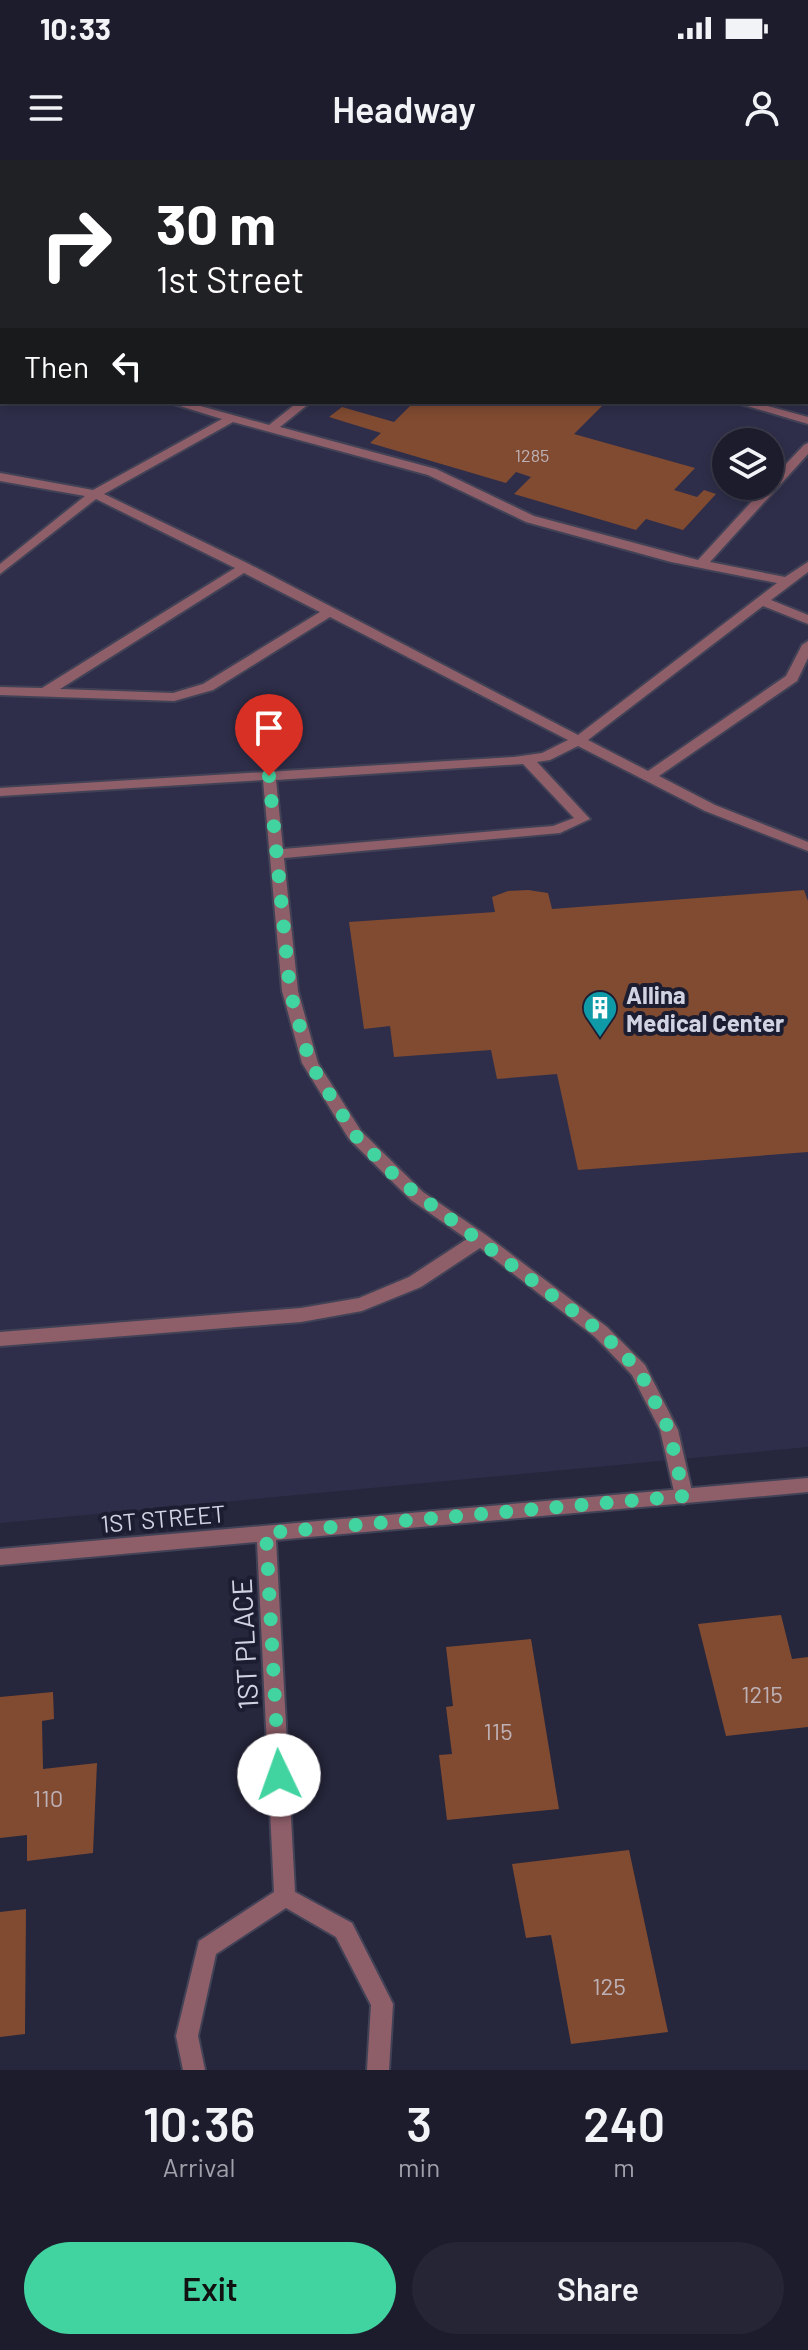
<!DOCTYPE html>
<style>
:root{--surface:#1c1c2d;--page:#252535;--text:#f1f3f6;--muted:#a0a1aa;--line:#3a3a49;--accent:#42d4a0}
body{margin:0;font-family:Barlow,sans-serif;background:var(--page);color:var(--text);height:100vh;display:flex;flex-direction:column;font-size:30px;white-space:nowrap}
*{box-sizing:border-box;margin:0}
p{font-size:26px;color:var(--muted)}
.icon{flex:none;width:44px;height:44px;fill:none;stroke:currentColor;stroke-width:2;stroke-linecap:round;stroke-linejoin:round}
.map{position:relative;height:1910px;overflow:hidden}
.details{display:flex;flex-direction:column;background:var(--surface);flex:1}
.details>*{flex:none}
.top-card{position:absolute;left:0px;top:0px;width:808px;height:244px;box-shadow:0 4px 12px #0003,0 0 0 2px var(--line);background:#202124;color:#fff;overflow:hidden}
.fabs{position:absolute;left:712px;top:268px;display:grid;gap:16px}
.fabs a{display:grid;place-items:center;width:72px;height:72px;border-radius:50%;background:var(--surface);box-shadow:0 4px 12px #0003,0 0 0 2px var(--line);font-size:40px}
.pin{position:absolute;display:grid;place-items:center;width:68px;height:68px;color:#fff;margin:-82px -34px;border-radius:50% 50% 50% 0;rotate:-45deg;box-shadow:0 0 8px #0007}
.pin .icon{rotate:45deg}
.me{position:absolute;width:88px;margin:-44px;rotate:357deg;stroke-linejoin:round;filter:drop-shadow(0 0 6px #0008)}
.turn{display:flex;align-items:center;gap:28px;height:168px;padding:0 24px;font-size:36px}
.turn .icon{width:104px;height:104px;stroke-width:2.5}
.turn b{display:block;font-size:56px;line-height:68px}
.then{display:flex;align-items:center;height:76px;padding:0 24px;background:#0003;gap:16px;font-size:30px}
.eta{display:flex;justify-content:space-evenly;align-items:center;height:136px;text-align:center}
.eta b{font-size:48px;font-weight:600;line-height:56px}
.button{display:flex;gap:16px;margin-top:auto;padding:16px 24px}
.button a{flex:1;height:92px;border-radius:48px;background:var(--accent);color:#111;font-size:32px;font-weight:600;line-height:92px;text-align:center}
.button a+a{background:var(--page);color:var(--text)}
.status{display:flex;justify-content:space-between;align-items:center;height:56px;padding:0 40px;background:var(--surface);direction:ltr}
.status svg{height:22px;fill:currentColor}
header{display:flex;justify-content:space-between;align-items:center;height:104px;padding:0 24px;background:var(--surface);font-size:36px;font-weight:600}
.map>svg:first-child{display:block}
.built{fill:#2e2e4a;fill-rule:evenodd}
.building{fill:#804b31}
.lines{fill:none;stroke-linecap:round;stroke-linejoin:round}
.lane-casing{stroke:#424257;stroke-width:4}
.street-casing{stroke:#424257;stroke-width:4}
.secondary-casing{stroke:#424257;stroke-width:4}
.lane{fill:#8e5e69;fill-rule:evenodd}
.street{fill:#8e5e69;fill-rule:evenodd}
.secondary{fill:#c77b8e;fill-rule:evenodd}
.route{stroke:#42d4a0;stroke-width:14;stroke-dasharray:0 25.2}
.labels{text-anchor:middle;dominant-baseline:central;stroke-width:8;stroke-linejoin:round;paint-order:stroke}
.far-number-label{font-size:18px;fill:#beb1b6}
.poi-label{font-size:24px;font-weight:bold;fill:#d2d3e2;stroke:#1d1d32;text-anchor:start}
.street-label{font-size:24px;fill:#d2d3e2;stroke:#1d1d32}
.near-number-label{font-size:24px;fill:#beb1b6}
.near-street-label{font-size:28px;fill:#d2d3e2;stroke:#1d1d32}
</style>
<div class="status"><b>10:33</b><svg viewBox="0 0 49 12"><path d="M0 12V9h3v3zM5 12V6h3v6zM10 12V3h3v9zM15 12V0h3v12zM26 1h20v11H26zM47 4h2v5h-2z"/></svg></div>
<header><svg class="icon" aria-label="menu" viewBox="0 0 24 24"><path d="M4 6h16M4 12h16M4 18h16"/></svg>Headway<svg class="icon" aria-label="person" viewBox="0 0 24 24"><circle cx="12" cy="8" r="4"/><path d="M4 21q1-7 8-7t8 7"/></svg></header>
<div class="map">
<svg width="808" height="1910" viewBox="0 0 808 1910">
<rect width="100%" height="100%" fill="#26263c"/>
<path class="built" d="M0,0L16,2H2V242H806L808,220V1287L0,1363ZM726,282H770V326H726Z"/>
<g class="building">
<path d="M414,242H606L574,274L695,308L674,330L697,337L704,330L716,334L683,370L646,359L636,370L514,334L531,317L516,312L506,323L370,283L381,273L329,257L342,247L394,262Z"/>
<path d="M528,730L548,733L552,749L804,730L808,741V992L578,1010L557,914L497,919L491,890L394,897L390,866L364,869L349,762L495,752L492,737L508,731Z"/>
<path d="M781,1455L792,1499L808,1497V1567L726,1576L698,1464Z"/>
<path d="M531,1479L559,1649L447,1660L439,1595L452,1594L446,1547L453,1546L446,1487Z"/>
<path d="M53,1532L54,1559L42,1561L43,1609L97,1603L93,1693L27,1701V1675L0,1678V1537Z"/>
<path d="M629,1690L668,1872L571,1884L551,1775L526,1778L512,1704Z"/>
<path d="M26,1749L25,1874L0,1877V1752Z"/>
</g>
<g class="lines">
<defs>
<g id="lane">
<path d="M167,242H186L269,265L298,242H311L280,267L436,309L534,356L698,400L766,326H770V321L804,285L808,283V294L710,402L785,417L808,402V412L771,440L808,455V464L763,446L588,580L648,611L786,516L802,485L808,481V498L797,521L659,616L715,645L808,682V691L705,651L578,586L550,600L537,602L590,659L560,673L284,698L298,831L318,903L361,971L423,1032L486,1075L607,1167L645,1205L678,1270L693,1336L691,1341L684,1344L677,1341L675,1336L660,1270L632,1215L595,1177L480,1088L421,1127L362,1151L301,1162L0,1186V1172L301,1148L359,1138L409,1117L467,1079L411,1040L349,979L302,903L282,831L263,620L0,636V628L514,597L542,593L568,580L330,457L213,530L174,541L0,535V527L42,528L235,408L96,339L0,414V404L85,336L0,321V313L93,330L222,259ZM233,262L428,315L526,362L671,402L777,423L578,575L249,404L104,334ZM244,413L320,452L203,524L173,533L60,529ZM523,604L574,658L553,666L283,689L276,620Z"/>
<path d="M734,242H753L808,257V264Z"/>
</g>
<path id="street" d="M808,1318V1332L276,1380L295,1732L352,1763L393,1844L389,1910H367L371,1845L336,1777L286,1748L216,1794L198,1876L205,1910H183L176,1876L199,1781L274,1732L257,1382L0,1405V1389Z"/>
<g id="secondary">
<path d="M73,0H90L91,2H74Z"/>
<rect x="806" y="193" width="2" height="7"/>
</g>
</defs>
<use href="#lane" class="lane-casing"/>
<use href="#street" class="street-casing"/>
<use href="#secondary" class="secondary-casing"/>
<use href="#lane" class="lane"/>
<use href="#street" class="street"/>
<use href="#secondary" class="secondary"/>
</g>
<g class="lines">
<path class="route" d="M269,616L290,831L310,903L355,975L401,1022L601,1172L639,1210L669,1270L684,1336L266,1373L279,1615"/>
</g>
<defs>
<symbol id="building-pin" viewBox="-11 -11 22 30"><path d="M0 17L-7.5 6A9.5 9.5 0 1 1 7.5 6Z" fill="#0f9aa8" stroke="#1d1d32"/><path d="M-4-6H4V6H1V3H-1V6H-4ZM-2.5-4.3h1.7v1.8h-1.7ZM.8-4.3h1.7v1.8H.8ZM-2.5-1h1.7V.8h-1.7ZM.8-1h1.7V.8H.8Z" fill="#fff"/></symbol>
</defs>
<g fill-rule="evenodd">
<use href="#building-pin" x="580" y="828" width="40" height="54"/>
</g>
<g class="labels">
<g class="far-number-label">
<text x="532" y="295">1285</text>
</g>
<g class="poi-label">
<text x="626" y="834">Allina<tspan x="626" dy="28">Medical Center</tspan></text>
</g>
<g class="street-label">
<text transform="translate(163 1358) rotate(-5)">1ST STREET</text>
</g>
<g class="near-number-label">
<text x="762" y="1533">1215</text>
<text x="498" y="1570">115</text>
<text x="48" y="1637">110</text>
<text x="609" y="1825">125</text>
</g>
<g class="near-street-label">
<text transform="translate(244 1484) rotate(-93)">1ST PLACE</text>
</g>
</g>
</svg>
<div class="fabs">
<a><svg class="icon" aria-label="layers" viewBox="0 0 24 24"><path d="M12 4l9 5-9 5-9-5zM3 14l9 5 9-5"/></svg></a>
</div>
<div class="pin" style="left:269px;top:616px;background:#d93025"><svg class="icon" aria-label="arrive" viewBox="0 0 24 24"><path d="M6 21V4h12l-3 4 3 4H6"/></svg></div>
<svg class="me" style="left:279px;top:1615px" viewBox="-20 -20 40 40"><circle r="19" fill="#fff"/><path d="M0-13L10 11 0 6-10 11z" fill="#42d4a0"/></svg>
<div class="top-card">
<div class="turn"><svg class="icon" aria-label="right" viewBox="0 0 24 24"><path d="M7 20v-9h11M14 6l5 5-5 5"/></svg><div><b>30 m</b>1st Street</div></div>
<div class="then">Then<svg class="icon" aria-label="left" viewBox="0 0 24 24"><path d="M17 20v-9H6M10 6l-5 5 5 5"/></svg></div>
</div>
</div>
<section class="details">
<div class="eta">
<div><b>10:36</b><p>Arrival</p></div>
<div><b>3</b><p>min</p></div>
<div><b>240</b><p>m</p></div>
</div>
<div class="button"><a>Exit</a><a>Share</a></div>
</section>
